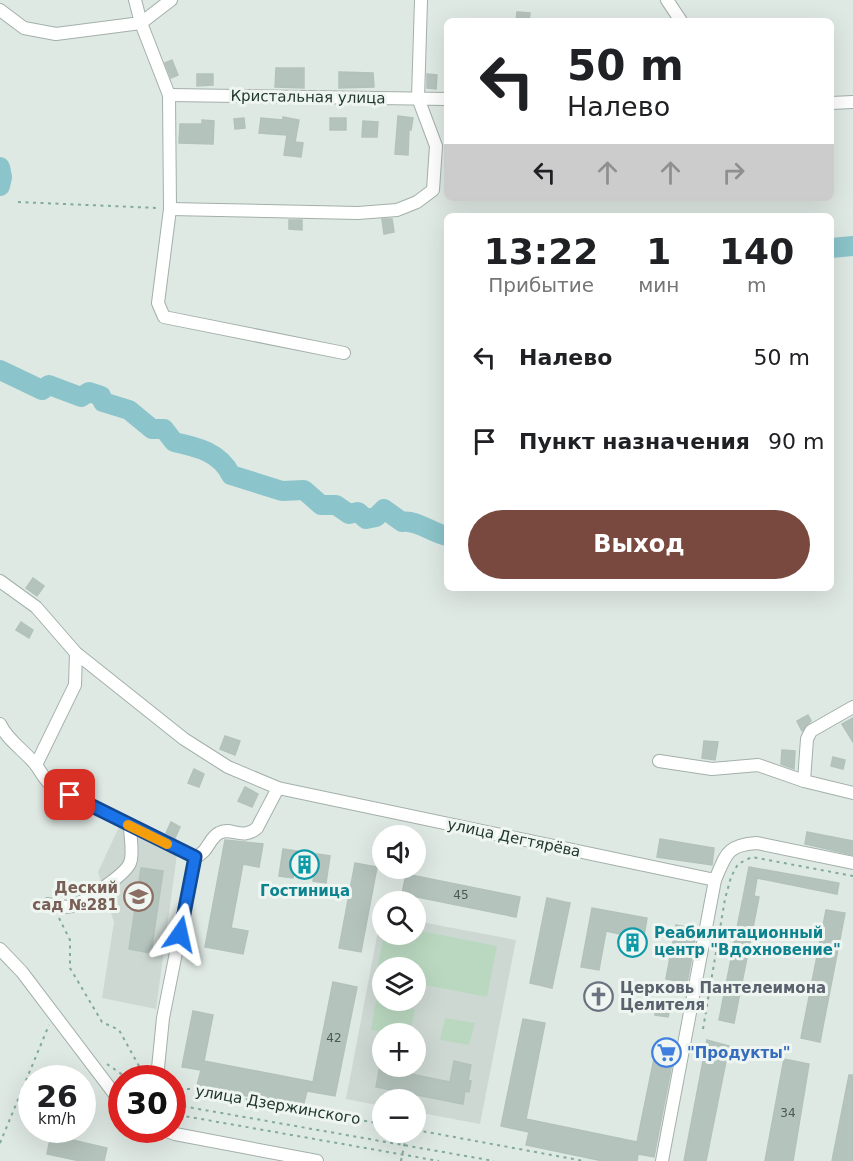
<!DOCTYPE html>
<html lang="ru">
<meta charset="utf-8">
<style>
:root{--surface:#fff;--page:#f2f2f2;--text:#202124;--muted:#757577;--accent:#79483f}
body{margin:0;font-family:"DejaVu Sans",sans-serif;background:var(--page);color:var(--text);height:100vh;display:flex;flex-direction:column;font-size:22px;white-space:nowrap}
*{box-sizing:border-box;margin:0}
p{font-size:20px;color:var(--muted)}
.icon{flex:none;width:33px;height:33px;fill:none;stroke:currentColor;stroke-width:2;stroke-linecap:round;stroke-linejoin:round}
.map{position:relative;flex:1;overflow:hidden}
.side{position:absolute;left:444px;top:213px;width:390px;height:378px;display:flex;flex-direction:column;background:var(--surface);border-radius:9px;box-shadow:0 6px 24px #0002}
.side>*{flex:none}
.top-card{position:absolute;left:444px;top:18px;width:390px;height:183px;border-radius:9px;box-shadow:0 6px 24px #0002;background:#fff;color:var(--text);overflow:hidden}
.controls{position:absolute;left:372px;top:825px;display:grid;gap:12px}
.controls a{display:grid;place-items:center;width:54px;height:54px;border-radius:50%;background:var(--surface);box-shadow:0 6px 24px #0002;font-size:30px}
.speed{position:absolute;left:18px;top:1065px;display:flex;gap:12px;font-size:30px;font-weight:700;text-align:center}
.speed>*{display:grid;place-content:center;width:78px;height:78px;border-radius:50%;background:var(--surface);box-shadow:0 6px 24px #0002;line-height:1}
.speed small{font-size:15px;font-weight:400}
.speed .limit{border:9px solid #d22;background:#fff;color:#111}
.pin{position:absolute;display:grid;place-items:center;width:51px;height:51px;color:#fff;margin:-26px;border-radius:12px;box-shadow:0 3px 9px #0006}
.me{position:absolute;width:66px;margin:-33px;rotate:11deg;stroke-linejoin:round;filter:drop-shadow(0 0 4px #0008)}
.turn{display:flex;align-items:center;gap:21px;height:126px;padding:0 24px;font-size:27px}
.turn .icon{width:78px;height:78px;stroke-width:2.5}
.turn b{display:block;font-size:42px;line-height:51px}
.lanes{display:flex;align-items:center;height:57px;padding:0 24px;background:#0003;justify-content:center;gap:30px;direction:ltr}
.lanes .off{opacity:.35}
.eta{display:flex;justify-content:space-evenly;align-items:center;height:102px;text-align:center}
.eta b{font-size:36px;font-weight:700;line-height:42px}
.button{display:flex;gap:12px;margin-top:auto;padding:12px 24px}
.button a{flex:1;height:69px;border-radius:36px;background:var(--accent);color:#fff;font-size:24px;font-weight:700;line-height:69px;text-align:center}
ul{padding:0;list-style:none}
li{display:flex;align-items:center;gap:18px;height:84px;padding:0 24px}
li div{flex:1}
li b{display:block;font-size:22px}
li em{font-style:normal}
.map>svg:first-child{display:block}
.built{fill:#cdd8d3;fill-rule:evenodd}
.green{fill:#bad8c0}
.lines{fill:none;stroke-linecap:round;stroke-linejoin:round}
.river{stroke:#8bc4ca;stroke-width:20}
.building{fill:#b5c3bd;stroke:#b2c2ba;stroke-width:1.5}
.minor-casing{stroke:#a3b0aa;stroke-width:14}
.path{stroke:#82aa9a;stroke-width:2;stroke-dasharray:3 4.5;stroke-linecap:butt}
.minor{stroke:#fff;stroke-width:12}
.route-casing{stroke:#114b97;stroke-width:15}
.route{stroke:#1a73e8;stroke-width:10}
.slow{stroke:#f59e0b;stroke-width:10}
.labels{text-anchor:middle;dominant-baseline:central;stroke-width:6;stroke-linejoin:round;paint-order:stroke}
.number-label{font-size:12px;fill:#475a53}
.street-label{font-size:15px;fill:#223730;stroke:#eff6f2}
.education-label{font-size:15px;font-weight:bold;fill:#785e54;stroke:#eff6f2;text-anchor:end}
.culture-label{font-size:15px;font-weight:bold;fill:#0d838f;stroke:#eff6f2}
.worship-label{font-size:15px;font-weight:bold;fill:#5b616d;stroke:#eff6f2;text-anchor:start}
.shop-label{font-size:15px;font-weight:bold;fill:#366cbe;stroke:#eff6f2;text-anchor:start}
</style>
<div class="map">
<svg width="853" height="1161" viewBox="0 0 853 1161">
<rect width="100%" height="100%" fill="#dfe9e4"/>
<g class="built">
<path d="M119,827L178,847L156,1009L102,998L114,922L98,872Z"/>
<path d="M381,915L382,934H416V921L516,940L480,1124L416,1112V1100H382V1106L346,1099ZM382,968H416V1000H382ZM382,1034H416V1066H382Z"/>
</g>
<g class="green">
<path d="M416,930L497,946L487,997L416,983V968H382V977L376,975L384,935L416,934Z"/>
<path d="M376,1001L415,1009L410,1033H388L371,1030Z"/>
<path d="M445,1018L475,1023L469,1045L440,1040Z"/>
</g>
<g class="lines">
<g class="river">
<path d="M0,167L2,177L0,186"/>
<path d="M831,248L853,246"/>
<path d="M0,370L42,390L49,385L81,397L89,392L101,396L103,402L129,410L152,429H164L174,442C197,447 220,452 231,475L282,491L304,490L321,505H336L349,514L358,512L366,519L376,517L384,509L402,522C416,519 432,533 447,536"/>
</g>
</g>
<g class="building">
<path d="M517,12L530,13L529,21H516Z"/>
<path d="M172,60L178,75L171,78L165,63Z"/>
<path d="M276,68H304V88L275,87Z"/>
<path d="M339,72L373,73L374,87L339,88Z"/>
<path d="M197,74H213V85L197,86Z"/>
<path d="M427,74L437,75L436,89L427,88Z"/>
<path d="M398,116L413,118L411,130H409L408,155L395,154Z"/>
<path d="M283,117L299,120L295,142L303,143L301,157L284,155L287,135L259,133L261,118L283,120Z"/>
<path d="M244,118L245,128L235,129L234,119Z"/>
<rect x="330" y="118" width="16" height="12"/>
<path d="M202,120L214,121L213,144L179,143L180,124H202Z"/>
<path d="M363,121L378,122L377,137H362Z"/>
<path d="M382,219H392L394,232L384,234Z"/>
<path d="M289,220H302V230L289,229Z"/>
<path d="M33,578L44,586L37,596L26,588Z"/>
<path d="M21,622L33,630L29,638L16,630Z"/>
<path d="M808,715L811,721L802,731L797,721Z"/>
<path d="M853,718V742L842,724Z"/>
<path d="M225,736L240,741L235,755L220,749Z"/>
<path d="M704,741L718,742L715,760L702,758Z"/>
<path d="M782,750L795,751L794,769L781,764Z"/>
<path d="M833,757L845,760L843,769L831,766Z"/>
<path d="M194,769L204,774L199,787L188,783Z"/>
<path d="M245,787L258,794L252,807L238,801Z"/>
<path d="M171,822L180,827L175,838L166,833Z"/>
<path d="M807,832L853,841V855L805,844Z"/>
<path d="M660,839L714,848L712,865L657,857Z"/>
<path d="M225,840L263,844L259,867L243,864L231,928L248,931L243,954L205,947Z"/>
<path d="M283,849L330,856L326,883L313,881L314,875L294,871L293,878L279,876Z"/>
<path d="M355,863L377,867L361,952L339,948Z"/>
<path d="M749,867L839,883L837,894L757,878L754,896L759,897L734,1023L719,1020Z"/>
<path d="M141,868L163,871L151,953L129,949Z"/>
<path d="M406,874L520,897L516,917L402,894Z"/>
<path d="M547,898L570,903L552,988L530,983Z"/>
<path d="M592,908L647,918L641,954L622,950L625,935L606,931L599,970L581,967Z"/>
<path d="M826,910L845,913L820,1042L801,1038Z"/>
<path d="M676,925L697,929L687,983L666,979Z"/>
<path d="M333,982L357,987L335,1096L307,1091L303,1107L197,1086L201,1070L182,1067L193,1011L213,1015L204,1061L313,1082Z"/>
<path d="M591,988L612,992L610,998L602,1001V1006L592,1003L593,999L588,998Z"/>
<path d="M656,1006L670,1009L668,1017L655,1015Z"/>
<path d="M523,1019L545,1023L526,1119L637,1142L657,1044L675,1048L654,1157L638,1154L637,1161H603L526,1145L529,1132L501,1126Z"/>
<path d="M707,1040L729,1046L706,1161H684Z"/>
<path d="M784,1059L809,1064L793,1161H765Z"/>
<path d="M454,1061L471,1065L468,1080L471,1081L469,1092L465,1091L463,1104L376,1087L380,1066H397L396,1071L450,1082Z"/>
<path d="M849,1075H853V1161H832Z"/>
<path d="M51,1135L107,1148L104,1161H80L47,1154Z"/>
</g>
<g class="lines">
<defs>
<g id="minor">
<path d="M135,0L141,23L169,95L170,209L158,303L164,317L344,353"/>
<path d="M667,0L681,21"/>
<path d="M0,10L24,28L56,34L141,23L171,0"/>
<path d="M169,95L447,99"/>
<path d="M831,103L853,102"/>
<path d="M170,209L358,213L397,210L417,202L433,190L436,146L418,98L421,0"/>
<path d="M0,581L36,607L76,653L184,739L228,767L278,788L715,880"/>
<path d="M0,724C8,741 24,750 36,765C41,772 44,779 51,785L195,857L163,1018L157,1078"/>
<path d="M659,761L712,769L758,765L804,781L853,793"/>
<path d="M36,765L75,685L76,653"/>
<path d="M804,781L807,739L811,731L853,707"/>
<path d="M195,857C209,852 208,839 219,833C231,826 242,841 257,828L278,788"/>
<path d="M48,904C57,906 67,909 75,905C87,900 126,874 130,863C134,853 130,837 130,826"/>
<path d="M0,949L22,972L122,1104"/>
<path d="M164,1130L175,1134L317,1161"/>
<path d="M662,1161L715,880C726,855 726,845 757,843L853,863"/>
</g>
</defs>
<use href="#minor" class="minor-casing"/>
<g class="path">
<path d="M18,202L158,208"/>
<path d="M59,918L70,940V968L102,1022L119,1030L144,1075L147,1076"/>
<path d="M703,1029L725,899L731,877L738,864L752,857L853,876"/>
<path d="M107,1064L127,1078L144,1075"/>
<path d="M172,1089H190L382,1124"/>
<path d="M172,1100L184,1116L439,1161"/>
<path d="M176,1105L494,1161"/>
<path d="M416,1130L584,1161"/>
<path d="M0,1143L49,1025"/>
<path d="M401,1161L407,1132"/>
</g>
<use href="#minor" class="minor"/>
</g>
<g class="lines">
<defs>
<path id="route" d="M70,795L195,857L180,934"/>
</defs>
<use href="#route" class="route-casing"/>
<use href="#route" class="route"/>
<path class="slow" d="M128,825L167,844"/>
</g>
<defs>
<symbol id="building-ring" viewBox="-11 -11 22 22"><circle r="9.5" fill="#eff6f2" stroke="#0f9aa8" stroke-width="1.5"/><path d="M-4-6H4V6H1V3H-1V6H-4ZM-2.5-4.3h1.7v1.8h-1.7ZM.8-4.3h1.7v1.8H.8ZM-2.5-1h1.7V.8h-1.7ZM.8-1h1.7V.8H.8Z" fill="#0f9aa8"/></symbol>
<symbol id="school-ring" viewBox="-11 -11 22 22"><circle r="9.5" fill="#eff6f2" stroke="#8d6e63" stroke-width="1.5"/><path d="M0-5L7-2L0 1L-7-2ZM-4 1L0 2.5L4 1V4Q0 6-4 4Z" fill="#8d6e63"/></symbol>
<symbol id="church-ring" viewBox="-11 -11 22 22"><circle r="9.5" fill="#eff6f2" stroke="#6b7280" stroke-width="1.5"/><path d="M-1.2-6h2.4v3.5h3.3v2.4h-3.3V6h-2.4V-.1h-3.3v-2.4h3.3Z" fill="#6b7280"/></symbol>
<symbol id="supermarket-ring" viewBox="-11 -11 22 22"><circle r="9.5" fill="#eff6f2" stroke="#3f7fe0" stroke-width="1.5"/><path d="M-6-5.5h2.5l.6 2H6L4.5 2H-2.5L-4.4-4H-6ZM-1.5 3.2a1.3 1.3 0 1 0 .1 0ZM3 3.2a1.3 1.3 0 1 0 .1 0Z" fill="#3f7fe0"/></symbol>
</defs>
<g fill-rule="evenodd">
<use href="#building-ring" x="288" y="848" width="33" height="33"/>
<use href="#school-ring" x="122" y="880" width="33" height="33"/>
<use href="#building-ring" x="616" y="926" width="33" height="33"/>
<use href="#church-ring" x="582" y="980" width="33" height="33"/>
<use href="#supermarket-ring" x="650" y="1036" width="33" height="33"/>
</g>
<g class="labels">
<g class="number-label">
<text x="461" y="895">45</text>
<text x="334" y="1038">42</text>
<text x="788" y="1113">34</text>
</g>
<g class="street-label">
<text transform="translate(308 97) rotate(1)">Кристальная улица</text>
<text transform="translate(514 838) rotate(12)">улица Дегтярёва</text>
<text transform="translate(278 1105) rotate(10)">улица Дзержинского</text>
</g>
<g class="education-label">
<text x="118" y="888">Деский<tspan x="118" dy="17">сад №281</tspan></text>
</g>
<g class="culture-label">
<text x="305" y="891">Гостиница</text>
<text x="654" y="933" text-anchor="start">Реабилитационный<tspan x="654" dy="17">центр "Вдохновение"</tspan></text>
</g>
<g class="worship-label">
<text x="620" y="988">Церковь Пантелеимона<tspan x="620" dy="17">Целителя</tspan></text>
</g>
<g class="shop-label">
<text x="687" y="1053">"Продукты"</text>
</g>
</g>
</svg>
<div class="controls">
<a><svg class="icon" aria-label="sound" viewBox="0 0 24 24"><path d="M4 9h4l5-4v14l-5-4H4zM17 9q2 3 0 6"/></svg></a>
<a><svg class="icon" aria-label="search" viewBox="0 0 24 24"><circle cx="10" cy="10" r="6"/><path d="M15 15l6 6"/></svg></a>
<a><svg class="icon" aria-label="layers" viewBox="0 0 24 24"><path d="M12 4l9 5-9 5-9-5zM3 14l9 5 9-5"/></svg></a>
<a>+</a>
<a>−</a>
</div>
<div class="speed"><div>26<small>km/h</small></div><div class="limit">30</div></div>
<div class="pin" style="left:70px;top:795px;background:#d93025"><svg class="icon" aria-label="arrive" viewBox="0 0 24 24"><path d="M6 21V4h12l-3 4 3 4H6"/></svg></div>
<svg class="me" style="left:180px;top:934px" viewBox="-20 -20 40 40"><path d="M0-17L14 15 0 8-14 15z" fill="#1a73e8" stroke="#fff" stroke-width="4"/></svg>
<div class="top-card">
<div class="turn"><svg class="icon" aria-label="left" viewBox="0 0 24 24"><path d="M17 20v-9H6M10 6l-5 5 5 5"/></svg><div><b>50 m</b>Налево</div></div>
<div class="lanes"><svg class="icon" aria-label="left" viewBox="0 0 24 24"><path d="M17 20v-9H6M10 6l-5 5 5 5"/></svg><svg class="icon off" aria-label="ahead" viewBox="0 0 24 24"><path d="M12 20V5M6 11l6-6 6 6"/></svg><svg class="icon off" aria-label="ahead" viewBox="0 0 24 24"><path d="M12 20V5M6 11l6-6 6 6"/></svg><svg class="icon off" aria-label="right" viewBox="0 0 24 24"><path d="M7 20v-9h11M14 6l5 5-5 5"/></svg></div>
</div>
<section class="side">
<div class="eta">
<div><b>13:22</b><p>Прибытие</p></div>
<div><b>1</b><p>мин</p></div>
<div><b>140</b><p>m</p></div>
</div>
<ul>
<li><svg class="icon" aria-label="left" viewBox="0 0 24 24"><path d="M17 20v-9H6M10 6l-5 5 5 5"/></svg><div><b>Налево</b></div><em>50 m</em></li>
<li><svg class="icon" aria-label="arrive" viewBox="0 0 24 24"><path d="M6 21V4h12l-3 4 3 4H6"/></svg><div><b>Пункт назначения</b></div><em>90 m</em></li>
</ul>
<div class="button"><a>Выход</a></div>
</section>
</div>
